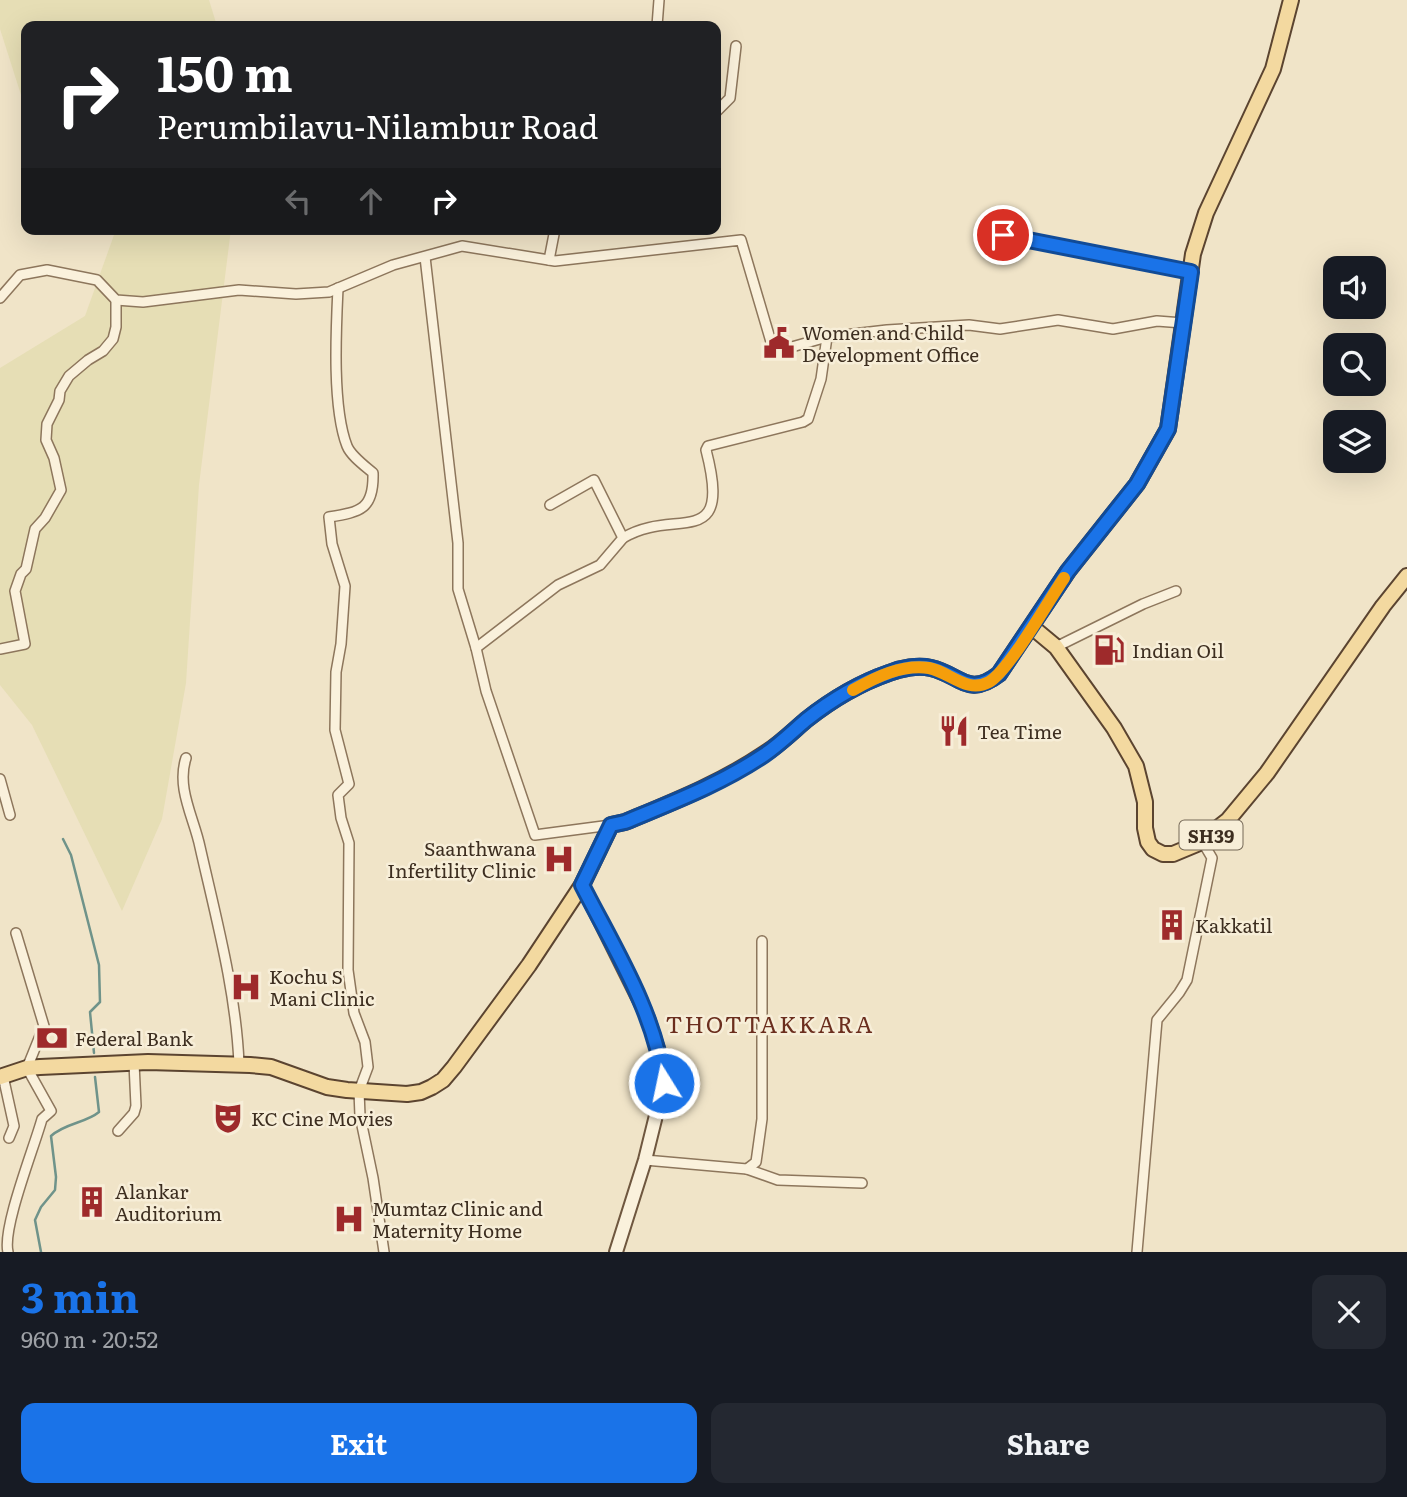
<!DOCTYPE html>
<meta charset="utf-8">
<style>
:root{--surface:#171b24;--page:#242831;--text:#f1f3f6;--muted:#9ea1a6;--accent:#1a73e8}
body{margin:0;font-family:Literata,serif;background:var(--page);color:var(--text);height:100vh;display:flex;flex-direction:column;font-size:26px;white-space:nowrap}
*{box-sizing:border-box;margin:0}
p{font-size:23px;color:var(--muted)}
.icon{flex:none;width:38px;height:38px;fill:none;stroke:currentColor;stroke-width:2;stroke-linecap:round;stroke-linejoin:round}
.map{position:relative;height:1252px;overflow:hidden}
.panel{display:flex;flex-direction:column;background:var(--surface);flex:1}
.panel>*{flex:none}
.guide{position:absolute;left:21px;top:21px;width:700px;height:214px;border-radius:14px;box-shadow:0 7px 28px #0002;background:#202124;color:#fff;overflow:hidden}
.controls{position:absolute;left:1323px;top:256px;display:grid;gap:14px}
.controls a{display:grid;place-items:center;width:63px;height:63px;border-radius:14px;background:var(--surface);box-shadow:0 7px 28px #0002;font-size:35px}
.pin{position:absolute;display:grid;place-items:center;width:60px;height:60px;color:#fff;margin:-30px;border:4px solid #fff;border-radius:50%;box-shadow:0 2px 7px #0007}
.me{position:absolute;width:77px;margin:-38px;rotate:350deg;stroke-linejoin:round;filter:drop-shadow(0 0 5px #0008)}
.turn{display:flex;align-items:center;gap:24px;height:147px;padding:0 21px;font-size:32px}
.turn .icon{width:91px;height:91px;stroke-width:2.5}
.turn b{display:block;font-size:49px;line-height:60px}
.lanes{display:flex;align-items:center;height:66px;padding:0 21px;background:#0003;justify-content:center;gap:35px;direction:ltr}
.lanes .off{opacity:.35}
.round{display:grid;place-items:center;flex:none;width:74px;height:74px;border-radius:14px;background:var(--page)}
.overview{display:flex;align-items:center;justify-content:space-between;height:119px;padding:0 21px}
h1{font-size:42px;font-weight:700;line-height:52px;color:var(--accent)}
.primary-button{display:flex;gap:14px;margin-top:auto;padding:14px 21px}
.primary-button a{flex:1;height:80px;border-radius:14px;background:var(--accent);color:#fff;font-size:28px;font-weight:700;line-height:80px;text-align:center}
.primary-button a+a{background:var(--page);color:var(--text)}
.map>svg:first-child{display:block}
.farmland{fill:#e6deb5}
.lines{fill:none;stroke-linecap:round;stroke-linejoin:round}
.stream{stroke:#6f938a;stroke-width:2.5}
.minor-casing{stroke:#8d765c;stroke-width:12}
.secondary-casing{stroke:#6f573f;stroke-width:16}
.primary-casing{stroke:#5b4430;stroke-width:18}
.minor{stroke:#faf1dc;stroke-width:9}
.secondary{stroke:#faf1dc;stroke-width:12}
.primary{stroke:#f3d9a0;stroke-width:14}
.route-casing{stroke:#114b97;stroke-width:18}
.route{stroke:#1a73e8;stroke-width:12}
.slow{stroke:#f59e0b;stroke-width:12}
.labels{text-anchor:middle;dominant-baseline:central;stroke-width:5;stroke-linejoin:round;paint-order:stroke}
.shield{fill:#f7eed8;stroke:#756857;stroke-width:2}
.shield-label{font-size:18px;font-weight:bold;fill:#3d2e20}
.poi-label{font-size:19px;fill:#3d2e20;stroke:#f7eed8;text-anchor:start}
.quarter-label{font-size:23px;letter-spacing:2px;fill:#6b2e1e;stroke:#f7eed8}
</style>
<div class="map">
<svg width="1407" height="1252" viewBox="0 0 1407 1252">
<rect width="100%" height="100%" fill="#f0e4c8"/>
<g class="farmland">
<path d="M0,0H209L217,26H26V104L22,98L0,29Z"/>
<path d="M110,229H231L199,485L186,683L162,819L122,911L32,725L0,685V368L85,316L114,235Z"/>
</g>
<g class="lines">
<g class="stream">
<path d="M63,839L71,855L99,965L100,1002L90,1012L94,1053"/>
<path d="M41,1252L35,1220L41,1207L55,1190L56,1177L51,1136C65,1123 86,1123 99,1112L95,1077"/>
</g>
<defs>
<g id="minor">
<path d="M657,26L659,0"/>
<path d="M716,112L730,98L736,46"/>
<path d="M1003,235L1191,272"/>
<path d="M425,257L458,543V589L476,648L486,691L535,835L611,825"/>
<path d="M549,260L555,229"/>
<path d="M338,288C336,330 332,407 347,446C351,456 365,466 373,473C374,509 361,512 329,517L332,544L345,586L341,644L336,672L335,730L349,784L338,795L341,818L349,843L348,970L354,1013L365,1042L368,1067L359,1091L360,1116L373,1178L384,1252"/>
<path d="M0,298L20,275L47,270L97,280L116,300L143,302L239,290L296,294L329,292L393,265L462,246L555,261L741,240L774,352L827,337L887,330L969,325L1000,329L1058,320L1113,329L1157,321L1183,323"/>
<path d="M623,538C675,506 733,554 706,450L708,446L803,422L808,419L821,379L827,337"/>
<path d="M1056,647L1143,604L1176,591"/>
<path d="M476,648L558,585L600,565L623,538L594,480L550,505"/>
<path d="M0,649L25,644L15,591L21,574L26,569L35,529L45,518L61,490L54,458L46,440L47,424L59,400L60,391L69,376L88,360L103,351L113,339L116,327V300"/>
<path d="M186,758C176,788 194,818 200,847C216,918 236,991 239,1064"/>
<path d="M0,779L10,815"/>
<path d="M3,1076L14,1126L9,1138"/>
<path d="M118,1131L134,1113L136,1106L134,1063"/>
<path d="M645,1160L747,1169L756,1162L762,1119V941"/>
<path d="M747,1169L778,1180L862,1183"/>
<path d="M8,1252C2,1228 34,1148 42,1119L51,1111L27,1068L44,1026L16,933"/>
<path d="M1137,1252L1157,1020L1179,993L1187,980L1212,858L1202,841"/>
</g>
<path id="secondary" d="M582,885L648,1018L661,1058L664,1083L645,1160L616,1252"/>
<g id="primary">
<path d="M1032,627L1056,647L1114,728L1136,766L1145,802V828L1148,842L1153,849L1163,854H1173L1197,844L1228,820L1267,773L1383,606L1407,576"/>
<path d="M0,1077L27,1068L40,1067L148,1062L250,1065L271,1067L327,1087L347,1090L407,1094L421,1092L432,1087L443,1080L454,1067L529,965L582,885L611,825L625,822C673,802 721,783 764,754C779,745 792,732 806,720C830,701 860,683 889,673C901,668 918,665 931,668C961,675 968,698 999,674L1068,571L1137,484L1168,429L1193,254L1206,213L1273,69L1291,0"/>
</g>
</defs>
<use href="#minor" class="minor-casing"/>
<use href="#secondary" class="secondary-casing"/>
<use href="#primary" class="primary-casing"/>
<use href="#minor" class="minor"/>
<use href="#secondary" class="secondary"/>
<use href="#primary" class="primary"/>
</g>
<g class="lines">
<defs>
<path id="route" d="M664,1083C655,1012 614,948 582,885L611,825L625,822C673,802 721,784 764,755C779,745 792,732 806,720C830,701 860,683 889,673C901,668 918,665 931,668C961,675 968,698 999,674L1068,571L1137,484L1168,429L1191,272L1003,235"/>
</defs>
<use href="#route" class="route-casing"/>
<use href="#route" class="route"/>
<path class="slow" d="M853,690C876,677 902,664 929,668C950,672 967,694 989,682C1008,672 1049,600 1064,578"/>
</g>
<defs>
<symbol id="civic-bare" viewBox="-9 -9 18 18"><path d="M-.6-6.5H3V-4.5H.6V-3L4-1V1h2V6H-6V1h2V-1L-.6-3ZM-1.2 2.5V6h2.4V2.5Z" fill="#9e2a2b" stroke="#f7eed8" stroke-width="2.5" paint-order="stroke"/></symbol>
<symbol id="fuel-bare" viewBox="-9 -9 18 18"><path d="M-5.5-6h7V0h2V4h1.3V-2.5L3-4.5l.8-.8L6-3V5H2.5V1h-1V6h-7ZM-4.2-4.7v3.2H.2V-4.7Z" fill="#9e2a2b" stroke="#f7eed8" stroke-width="2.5" paint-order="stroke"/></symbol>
<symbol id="restaurant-bare" viewBox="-9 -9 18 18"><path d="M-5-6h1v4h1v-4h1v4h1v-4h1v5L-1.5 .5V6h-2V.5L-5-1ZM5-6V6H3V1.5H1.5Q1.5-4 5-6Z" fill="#9e2a2b" stroke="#f7eed8" stroke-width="2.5" paint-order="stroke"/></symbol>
<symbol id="hospital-bare" viewBox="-9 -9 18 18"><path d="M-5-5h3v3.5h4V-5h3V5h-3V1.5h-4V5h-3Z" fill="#9e2a2b" stroke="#f7eed8" stroke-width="2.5" paint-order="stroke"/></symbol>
<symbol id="building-bare" viewBox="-9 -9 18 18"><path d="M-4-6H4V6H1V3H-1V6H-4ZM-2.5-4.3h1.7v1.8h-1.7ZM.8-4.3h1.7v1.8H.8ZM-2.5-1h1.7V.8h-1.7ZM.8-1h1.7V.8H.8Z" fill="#9e2a2b" stroke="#f7eed8" stroke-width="2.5" paint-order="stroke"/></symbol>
<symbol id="bank-bare" viewBox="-9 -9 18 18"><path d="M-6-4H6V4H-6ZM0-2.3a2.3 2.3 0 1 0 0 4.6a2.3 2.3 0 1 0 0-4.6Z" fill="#9e2a2b" stroke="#f7eed8" stroke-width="2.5" paint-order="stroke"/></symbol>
<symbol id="theatre-bare" viewBox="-9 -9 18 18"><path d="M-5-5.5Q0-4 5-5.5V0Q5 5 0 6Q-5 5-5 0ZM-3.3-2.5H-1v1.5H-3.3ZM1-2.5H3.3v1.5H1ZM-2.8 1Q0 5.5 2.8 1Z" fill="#9e2a2b" stroke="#f7eed8" stroke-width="2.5" paint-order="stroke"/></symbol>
</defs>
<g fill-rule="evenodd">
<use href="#civic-bare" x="757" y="321" width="44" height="44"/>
<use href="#fuel-bare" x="1087" y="628" width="44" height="44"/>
<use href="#restaurant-bare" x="932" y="709" width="44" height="44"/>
<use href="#hospital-bare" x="537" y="837" width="44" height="44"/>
<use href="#building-bare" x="1150" y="903" width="44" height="44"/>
<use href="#hospital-bare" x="224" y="965" width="44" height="44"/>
<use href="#bank-bare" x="30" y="1016" width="44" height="44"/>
<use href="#theatre-bare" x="206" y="1096" width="44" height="44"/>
<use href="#building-bare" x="70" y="1180" width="44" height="44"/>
<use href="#hospital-bare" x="327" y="1197" width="44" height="44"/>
</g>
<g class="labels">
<rect class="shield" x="1179.5" y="820.5" width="63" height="29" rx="5"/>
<g class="shield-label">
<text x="1211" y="835">SH39</text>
</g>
<g class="poi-label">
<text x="802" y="332">Women and Child<tspan x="802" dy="22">Development Office</tspan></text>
<text x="1132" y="650">Indian Oil</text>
<text x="977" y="731">Tea Time</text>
<text x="536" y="848" text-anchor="end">Saanthwana<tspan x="536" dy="22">Infertility Clinic</tspan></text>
<text x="1195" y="925">Kakkatil</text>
<text x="269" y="976">Kochu S<tspan x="269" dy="22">Mani Clinic</tspan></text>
<text x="75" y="1038">Federal Bank</text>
<text x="251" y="1118">KC Cine Movies</text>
<text x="115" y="1191">Alankar<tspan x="115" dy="22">Auditorium</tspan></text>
<text x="372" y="1208">Mumtaz Clinic and<tspan x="372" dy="22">Maternity Home</tspan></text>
</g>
<g class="quarter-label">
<text x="770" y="1023">THOTTAKKARA</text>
</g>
</g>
</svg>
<div class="controls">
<a><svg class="icon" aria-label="sound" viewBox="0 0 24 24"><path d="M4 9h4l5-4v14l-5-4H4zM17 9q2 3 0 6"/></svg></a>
<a><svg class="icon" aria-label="search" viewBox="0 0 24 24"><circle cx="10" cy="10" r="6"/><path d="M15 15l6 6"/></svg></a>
<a><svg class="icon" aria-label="layers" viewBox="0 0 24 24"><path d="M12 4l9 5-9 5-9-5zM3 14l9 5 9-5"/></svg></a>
</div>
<div class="pin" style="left:1003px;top:235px;background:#d93025"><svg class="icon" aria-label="arrive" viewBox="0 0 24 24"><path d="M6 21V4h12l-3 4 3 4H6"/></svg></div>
<svg class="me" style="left:664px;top:1083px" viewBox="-20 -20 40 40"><circle r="17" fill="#1a73e8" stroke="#fff" stroke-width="3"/><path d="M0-11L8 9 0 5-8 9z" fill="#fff"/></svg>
<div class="guide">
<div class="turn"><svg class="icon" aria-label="right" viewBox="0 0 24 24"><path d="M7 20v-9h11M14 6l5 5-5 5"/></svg><div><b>150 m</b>Perumbilavu-Nilambur Road</div></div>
<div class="lanes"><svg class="icon off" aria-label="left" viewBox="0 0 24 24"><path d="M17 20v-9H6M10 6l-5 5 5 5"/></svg><svg class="icon off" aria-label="ahead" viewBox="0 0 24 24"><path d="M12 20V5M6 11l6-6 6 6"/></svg><svg class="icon" aria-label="right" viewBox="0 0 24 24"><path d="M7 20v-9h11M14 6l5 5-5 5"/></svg></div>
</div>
</div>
<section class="panel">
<div class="overview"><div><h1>3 min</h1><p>960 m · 20:52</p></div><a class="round"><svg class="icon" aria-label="close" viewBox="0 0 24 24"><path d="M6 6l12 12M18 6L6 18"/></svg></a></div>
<div class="primary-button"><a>Exit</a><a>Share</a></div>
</section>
